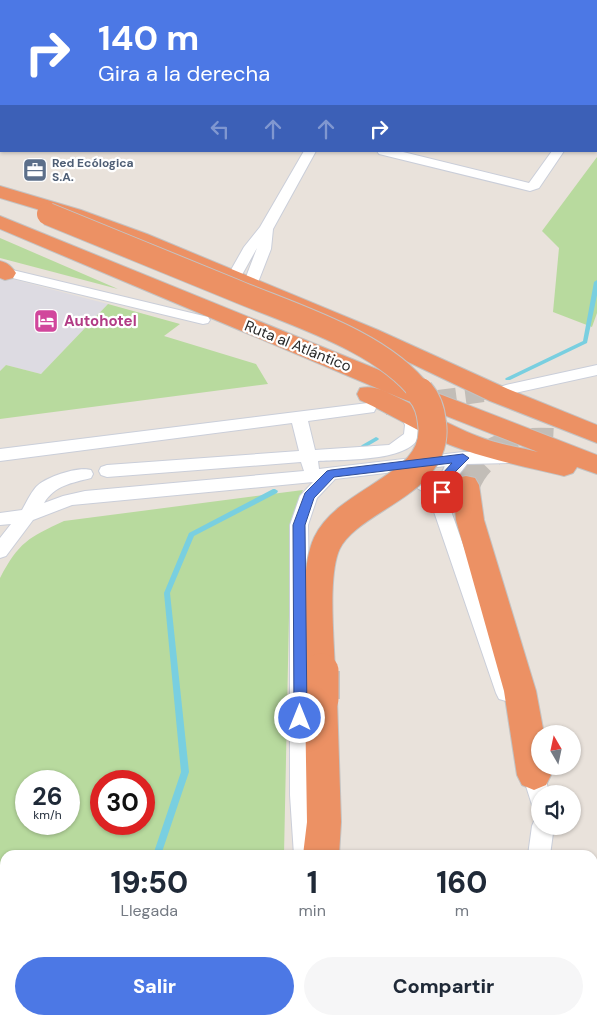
<!DOCTYPE html>
<html lang="es">
<meta charset="utf-8">
<style>
:root{--surface:#fff;--page:#f6f6f7;--text:#1f2937;--muted:#747a83;--accent:#4c78e5}
body{margin:0;font-family:"DM Sans",sans-serif;background:var(--page);color:var(--text);height:100vh;display:flex;flex-direction:column;font-size:19px;white-space:nowrap}
*{box-sizing:border-box;margin:0}
p{font-size:16px;color:var(--muted)}
.icon{flex:none;width:28px;height:28px;fill:none;stroke:currentColor;stroke-width:2;stroke-linecap:round;stroke-linejoin:round}
.map{position:relative;flex:1;overflow:hidden}
.side{position:absolute;left:0px;top:850px;width:598px;height:175px;display:flex;flex-direction:column;background:var(--surface);border-radius:15px 15px 0 0;box-shadow:0 1px 4px #0004}
.side>*{flex:none}
.hud{position:absolute;left:0px;top:0px;width:598px;height:152px;box-shadow:0 1px 4px #0004;background:#4c78e5;color:#fff;overflow:hidden}
.needle{width:32px;rotate:351deg}
.tools{position:absolute;left:531px;top:725px;display:grid;gap:10px}
.tools a{display:grid;place-items:center;width:50px;height:50px;border-radius:50%;background:var(--surface);box-shadow:0 1px 4px #0004;font-size:25px}
.speed{position:absolute;left:15px;top:770px;display:flex;gap:10px;font-size:25px;font-weight:700;text-align:center}
.speed>*{display:grid;place-content:center;width:65px;height:65px;border-radius:50%;background:var(--surface);box-shadow:0 1px 4px #0004;line-height:1}
.speed small{font-size:12px;font-weight:400}
.speed .limit{border:8px solid #d22;background:#fff;color:#111}
.pin{position:absolute;display:grid;place-items:center;width:42px;height:42px;color:#fff;margin:-21px;border-radius:10px;box-shadow:0 2px 8px #0006}
.me{position:absolute;width:55px;margin:-28px;rotate:0deg;stroke-linejoin:round;filter:drop-shadow(0 0 4px #0008)}
.turn{display:flex;align-items:center;gap:18px;height:105px;padding:0 15px;font-size:22px}
.turn .icon{width:65px;height:65px;stroke-width:2.5}
.turn b{display:block;font-size:35px;line-height:42px}
.lanes{display:flex;align-items:center;height:48px;padding:0 15px;background:#0003;justify-content:center;gap:25px;direction:ltr}
.lanes .off{opacity:.35}
.eta{display:flex;justify-content:space-evenly;align-items:center;height:85px;text-align:center}
.eta b{font-size:30px;font-weight:800;line-height:35px}
.button{display:flex;gap:10px;margin-top:auto;padding:10px 15px}
.button a{flex:1;height:58px;border-radius:30px;background:var(--accent);color:#fff;font-size:20px;font-weight:800;line-height:58px;text-align:center}
.button a+a{background:var(--page);color:var(--text)}
.map>svg:first-child{display:block}
.industrial{fill:#dddbe2}
.green{fill:#b8da9e;fill-rule:evenodd}
.lines{fill:none;stroke-linecap:round;stroke-linejoin:round}
.stream{fill:#79cfe0;fill-rule:evenodd}
.street-tunnel-far1{stroke:#c2bdb7;stroke-width:14;stroke-dasharray:14 7;stroke-linecap:butt}
.street-tunnel{stroke:#c2bdb7;stroke-width:18;stroke-dasharray:18 9;stroke-linecap:butt}
.highway-tunnel{stroke:#c2bdb7;stroke-width:28;stroke-dasharray:28 14;stroke-linecap:butt}
.street-casing{stroke:#caced9;stroke-width:2}
.highway-casing{stroke:#c3c3c3;stroke-width:2}
.street{fill:#fff;fill-rule:evenodd}
.highway{fill:#ec9164;fill-rule:evenodd}
.highway-bridge-far2-casing{stroke:#c3c3c3;stroke-width:24;stroke-linecap:butt}
.highway-bridge-far1-casing{stroke:#c3c3c3;stroke-width:30;stroke-linecap:butt}
.highway-bridge-casing{stroke:#c3c3c3;stroke-width:38;stroke-linecap:butt}
.highway-bridge-far2{stroke:#ec9164;stroke-width:22}
.highway-bridge-far1{stroke:#ec9164;stroke-width:28}
.highway-bridge{stroke:#ec9164;stroke-width:35}
.route{fill:#4c78e5;stroke:#314e95}
.labels{text-anchor:middle;dominant-baseline:central;stroke-width:4.5;stroke-linejoin:round;paint-order:stroke}
.far-service-label{font-size:12px;font-weight:bold;fill:#4e5e75;stroke:#fff;text-anchor:start}
.hotel-label{font-size:15px;font-weight:bold;fill:#b23c85;stroke:#fff;text-anchor:start}
.street-label{font-size:15px;fill:#282828;stroke:#fff}
</style>
<div class="map">
<svg width="597" height="1025" viewBox="0 0 597 1025">
<rect width="100%" height="100%" fill="#e9e2db"/>
<path class="industrial" d="M0,276L108,304L41,374L6,365L0,371Z"/>
<g class="green">
<path d="M147,0H543L545,1H151Z"/>
<path d="M597,157V313L592,327L553,312L559,248L542,231Z"/>
<path d="M0,238L118,289L0,258Z"/>
<path d="M108,304L180,324L164,336L256,364L268,384L0,419V371L6,365L41,374Z"/>
<path d="M303,490L291,520L284,855H5V1020H265L264,1025H0V578C19,542 28,538 64,521ZM26,781H69V824H26ZM101,781H144V824H101Z"/>
</g>
<g class="lines">
<g class="stream">
<path d="M341,0H356L358,1H346Z"/>
<rect x="596" y="54" width="1" height="2"/>
<path d="M597,280V295L587,343L510,380H506L505,379L506,378L583,341L594,282Z"/>
<path d="M376,437L378,438L379,439L378,440L366,447H362L361,446L362,445Z"/>
<path d="M273,489H275L278,491L277,493L194,536L170,593L189,772L161,855H153L181,772L164,593L189,533Z"/>
<path d="M97,1020H105L104,1025H94Z"/>
</g>
<path class="street-tunnel-far1" d="M482,393L498,391"/>
<path class="street-tunnel" d="M385,406L492,392"/>
<path class="highway-tunnel" d="M466,485C482,446 514,440 553,442"/>
<defs>
<g id="street">
<path d="M530,0H541L542,1H531Z"/>
<path d="M584,0H594L595,1H585Z"/>
<rect x="596" y="27" width="1" height="6"/>
<path d="M304,151H316L273,229L271,249L257,285L250,289L243,285L257,248L239,280H229L227,277L244,247L260,227Z"/>
<path d="M377,151H399L529,183L552,151H564L539,188L530,191L379,154Z"/>
<path d="M0,267L208,317L210,320L208,323L203,324L0,275Z"/>
<path d="M597,365V375L506,395L500,393L498,390L500,387L506,385Z"/>
<path d="M368,403L374,404L376,408L374,412L308,421L315,450L389,445L404,434L405,425L399,412L401,408L407,407L413,408C449,464 348,459 318,461L319,469L463,452L511,451L517,453L519,457L517,461L511,463L467,464L454,481L451,511L516,693L513,699L506,701L499,699L496,693L430,500L422,491L396,475L394,472L335,479L317,498L308,525L312,795L316,855H294L290,795V525L300,496L313,482L72,505L33,520L6,556L0,558V538L11,524L0,525V513L22,510C26,503 30,494 36,487C45,477 78,466 91,470L93,474L91,478C72,483 55,485 44,503L63,496L85,491L304,471L301,462L107,477L101,475L99,471L101,467L107,465L299,451L292,423L0,461V449ZM445,466L436,484L413,470L446,466Z"/>
<path d="M531,758L539,760L550,794H540V808L532,805L520,767L523,760Z"/>
<path d="M540,817V826H554L550,855H528L532,826L535,819Z"/>
</g>
<g id="highway">
<path d="M0,186L81,210L147,234L378,330L508,389L597,425V443L490,401L362,340L133,242L67,218L0,198Z"/>
<path d="M0,216L416,385L597,455V474L577,467L573,473L564,476C531,468 496,461 464,450C427,438 395,416 360,400L357,394L360,388C374,385 384,391 397,397C424,410 449,425 477,436C496,444 518,447 538,452L398,397L0,229Z"/>
<path d="M0,261C8,263 11,266 16,273L13,278L5,280L0,278Z"/>
<path d="M466,476L475,478L479,485L484,520L536,691L544,734H540V766H550L551,775L546,785L534,790L522,785L517,775L504,691L456,520L453,485L457,478Z"/>
<path d="M321,686L332,690L337,699L341,822L339,855H303L307,822L305,699L310,690Z"/>
</g>
</defs>
<use href="#street" class="street-casing"/>
<use href="#highway" class="highway-casing"/>
<use href="#street" class="street"/>
<use href="#highway" class="highway"/>
<defs>
<path id="highway-bridge-far2" d="M48,214C110,239 172,265 234,290C293,315 382,341 421,393"/>
<path id="highway-bridge-far1" d="M321,672C320,638 313,573 327,543C349,497 441,485 432,423C431,412 428,401 420,392"/>
<path id="highway-bridge" d="M321,671V699"/>
</defs>
<use href="#highway-bridge-far2" class="highway-bridge-far2-casing"/>
<use href="#highway-bridge-far1" class="highway-bridge-far1-casing"/>
<use href="#highway-bridge" class="highway-bridge-casing"/>
<use href="#highway-bridge-far2" class="highway-bridge-far2"/>
<use href="#highway-bridge-far1" class="highway-bridge-far1"/>
<use href="#highway-bridge" class="highway-bridge"/>
</g>
<path class="route" d="M463,454L469,458L452,475L446,494L442,496L437,492L442,474L452,463L334,477L314,498L305,525L307,718L305,721L300,723L296,721L294,718L293,525L305,493L327,471L331,470Z"/>
<defs>
<symbol id="office-square" viewBox="-11 -11 22 22"><rect x="-9" y="-9" width="18" height="18" rx="4" fill="#5c6f8a" stroke="#fff"/><path d="M-6-3h4V-5.5h4V-3h4V5H-6ZM-1-4.5V-3h2v-1.5ZM-6 0V1H6V0Z" fill="#fff"/></symbol>
<symbol id="hotel-square" viewBox="-11 -11 22 22"><rect x="-9" y="-9" width="18" height="18" rx="4" fill="#d1479c" stroke="#fff"/><path d="M-6-4.5h1.5V1H6V5H4.5V3h-9V5H-6ZM-4 0a1.8 1.8 0 1 1 3.6 0ZM.5 0V-2.5h3Q6-2.5 6 0Z" fill="#fff"/></symbol>
</defs>
<g fill-rule="evenodd">
<use href="#office-square" x="21" y="156" width="28" height="28"/>
<use href="#hotel-square" x="32" y="307" width="28" height="28"/>
</g>
<g class="labels">
<g class="far-service-label">
<text x="52" y="163">Red Ecólogica<tspan x="52" dy="14">S.A.</tspan></text>
</g>
<g class="hotel-label">
<text x="64" y="321">Autohotel</text>
</g>
<g class="street-label">
<text transform="translate(298 346) rotate(22)">Ruta al Atlántico</text>
</g>
</g>
</svg>
<div class="tools">
<a><svg class="needle" viewBox="-14 -14 28 28"><path d="M0-13l5 13h-10z" fill="#e53935"/><path d="M0 13l5-13h-10z" fill="#747a83"/></svg></a>
<a><svg class="icon" aria-label="sound" viewBox="0 0 24 24"><path d="M4 9h4l5-4v14l-5-4H4zM17 9q2 3 0 6"/></svg></a>
</div>
<div class="speed"><div>26<small>km/h</small></div><div class="limit">30</div></div>
<div class="pin" style="left:442px;top:492px;background:#d93025"><svg class="icon" aria-label="arrive" viewBox="0 0 24 24"><path d="M6 21V4h12l-3 4 3 4H6"/></svg></div>
<svg class="me" style="left:300px;top:718px" viewBox="-20 -20 40 40"><circle r="17" fill="#4c78e5" stroke="#fff" stroke-width="3"/><path d="M0-11L8 9 0 5-8 9z" fill="#fff"/></svg>
<div class="hud">
<div class="turn"><svg class="icon" aria-label="right" viewBox="0 0 24 24"><path d="M7 20v-9h11M14 6l5 5-5 5"/></svg><div><b>140 m</b>Gira a la derecha</div></div>
<div class="lanes"><svg class="icon off" aria-label="left" viewBox="0 0 24 24"><path d="M17 20v-9H6M10 6l-5 5 5 5"/></svg><svg class="icon off" aria-label="ahead" viewBox="0 0 24 24"><path d="M12 20V5M6 11l6-6 6 6"/></svg><svg class="icon off" aria-label="ahead" viewBox="0 0 24 24"><path d="M12 20V5M6 11l6-6 6 6"/></svg><svg class="icon" aria-label="right" viewBox="0 0 24 24"><path d="M7 20v-9h11M14 6l5 5-5 5"/></svg></div>
</div>
<section class="side">
<div class="eta">
<div><b>19:50</b><p>Llegada</p></div>
<div><b>1</b><p>min</p></div>
<div><b>160</b><p>m</p></div>
</div>
<div class="button"><a>Salir</a><a>Compartir</a></div>
</section>
</div>
